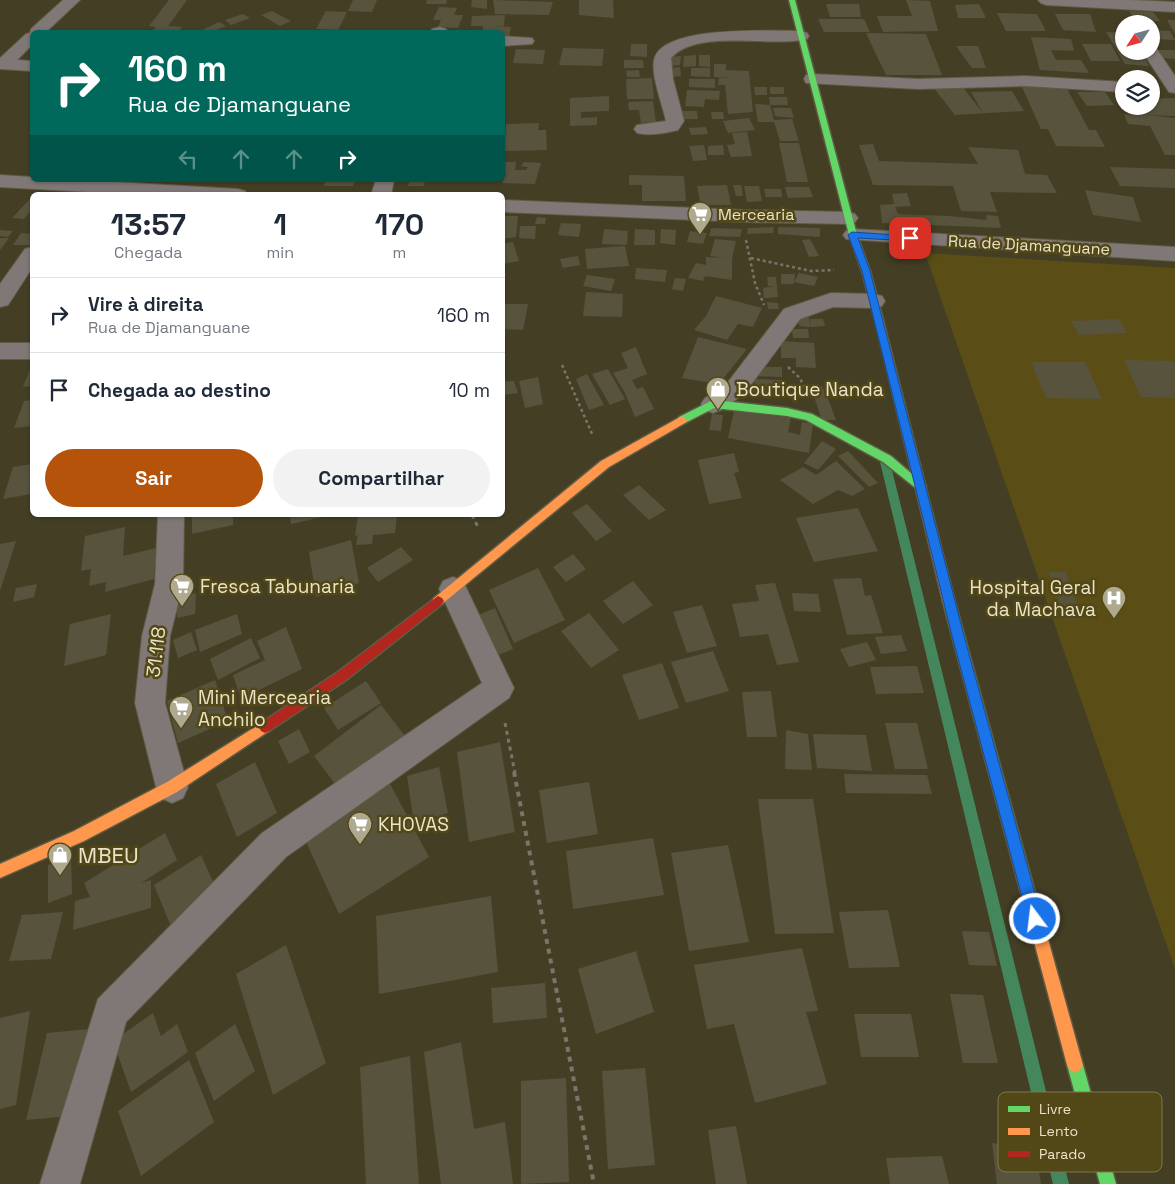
<!DOCTYPE html>
<html lang="pt">
<meta charset="utf-8">
<style>
:root{--surface:#fff;--page:#f2f2f3;--text:#1f2937;--muted:#747a83;--line:#e0e1e3;--accent:#b45309}
body{margin:0;font-family:"Space Grotesk",sans-serif;background:var(--page);color:var(--text);height:100vh;display:flex;flex-direction:column;font-size:19px;white-space:nowrap}
*{box-sizing:border-box;margin:0}
p{font-size:16px;color:var(--muted)}
.icon{flex:none;width:28px;height:28px;fill:none;stroke:currentColor;stroke-width:2;stroke-linecap:round;stroke-linejoin:round}
.map{position:relative;flex:1;overflow:hidden}
.drawer{position:absolute;left:30px;top:192px;width:475px;height:325px;display:flex;flex-direction:column;background:var(--surface);border-radius:8px;box-shadow:0 1px 4px #0004}
.drawer>*{flex:none}
.guide{position:absolute;left:30px;top:30px;width:475px;height:152px;border-radius:8px;box-shadow:0 1px 4px #0004;background:#00695c;color:#fff;overflow:hidden}
.needle{width:32px;rotate:234deg}
.tools{position:absolute;left:1115px;top:15px;display:grid;gap:10px}
.tools a{display:grid;place-items:center;width:45px;height:45px;border-radius:50%;background:var(--surface);box-shadow:0 1px 4px #0004;font-size:25px}
.pin{position:absolute;display:grid;place-items:center;width:42px;height:42px;color:#fff;margin:-21px;border-radius:10px;box-shadow:0 2px 8px #0006}
.me{position:absolute;width:55px;margin:-28px;rotate:345deg;stroke-linejoin:round;filter:drop-shadow(0 0 4px #0008)}
.turn{display:flex;align-items:center;gap:18px;height:105px;padding:0 15px;font-size:22px}
.turn .icon{width:65px;height:65px;stroke-width:2.5}
.turn b{display:block;font-size:35px;line-height:42px}
.lanes{display:flex;align-items:center;height:48px;padding:0 15px;background:#0003;justify-content:center;gap:25px;direction:ltr}
.lanes .off{opacity:.35}
.eta{display:flex;justify-content:space-evenly;align-items:center;height:85px;text-align:center}
.eta b{font-size:30px;font-weight:700;line-height:35px}
.button{display:flex;gap:10px;margin-top:auto;padding:10px 15px}
.button a{flex:1;height:58px;border-radius:30px;background:var(--accent);color:#fff;font-size:20px;font-weight:700;line-height:58px;text-align:center}
.button a+a{background:var(--page);color:var(--text)}
ul{padding:0;list-style:none}
li{display:flex;align-items:center;gap:15px;height:75px;padding:0 15px;border-top:1px solid var(--line)}
li div{flex:1}
li b{display:block;font-size:19px}
li em{font-style:normal}
.map>svg:first-child{display:block}
.built{fill:#5a4e16}
.lines{fill:none;stroke-linecap:round;stroke-linejoin:round}
.stream{fill:#45875d;fill-rule:evenodd}
.building{fill:#58533d}
.street-casing{stroke:#5f5b44;stroke-width:2}
.fast-casing{stroke:#5f5b44;stroke-width:3}
.slow-casing{stroke:#5f5b44;stroke-width:3}
.jam-casing{stroke:#5f5b44;stroke-width:3}
.path-far2{stroke:#7a746b;stroke-width:2.5;stroke-dasharray:3 3;stroke-linecap:butt}
.path-far1{stroke:#7a746b;stroke-width:3;stroke-dasharray:4 4;stroke-linecap:butt}
.path{stroke:#7a746b;stroke-width:4;stroke-dasharray:5 5;stroke-linecap:butt}
.street{fill:#807876;fill-rule:evenodd}
.fast{fill:#63d668;fill-rule:evenodd}
.slow{fill:#ff974d;fill-rule:evenodd}
.jam{fill:#b3261e;fill-rule:evenodd}
.route{fill:#1a73e8;stroke:#114b97}
.labels{text-anchor:middle;dominant-baseline:central;stroke-width:5;stroke-linejoin:round;paint-order:stroke}
.far-poi-label{font-size:16px;fill:#e9e3c9;stroke:#524716;text-anchor:start}
.far-street-label{font-size:16px;fill:#e9e3c9;stroke:#524716}
.poi-label{font-size:19px;fill:#e9e3c9;stroke:#524716;text-anchor:start}
.street-label{font-size:19px;fill:#e9e3c9;stroke:#524716}
.near-poi-label{font-size:22px;fill:#e9e3c9;stroke:#524716;text-anchor:start}
.key{fill:#524716;stroke:#7f764c;stroke-width:1}
.key-label{font-size:14px;fill:#e9e3c9}
</style>
<div class="map">
<svg width="1175" height="1184" viewBox="0 0 1175 1184">
<rect width="100%" height="100%" fill="#443f24"/>
<path class="built" d="M925,253L1175,268V969Z"/>
<g class="lines">
<path class="stream" d="M885,458L890,462L1069,1184H1053L880,462Z"/>
</g>
<g class="building">
<path d="M169,0H187L168,26L182,27L178,32H151L156,27L149,26Z"/>
<path d="M353,0H377L372,12L348,11Z"/>
<path d="M427,0H447L446,4H426Z"/>
<path d="M472,0H487V9L471,7Z"/>
<path d="M493,0L553,2L549,15L495,14Z"/>
<path d="M579,0H613L614,18L579,15Z"/>
<path d="M906,0L930,1L938,31L883,32L877,16H912Z"/>
<path d="M826,4H859L861,17H830Z"/>
<path d="M979,4L986,18H958L955,5Z"/>
<path d="M439,7L457,8L454,15H463L458,28L438,27L441,20H433Z"/>
<path d="M272,11L291,21L280,26L261,15Z"/>
<path d="M326,11L347,12L338,30L316,29Z"/>
<path d="M1129,11L1153,12L1160,21L1135,20Z"/>
<path d="M997,13L1037,14L1046,31H1006Z"/>
<path d="M243,14L250,18L231,25L225,20Z"/>
<path d="M1055,14H1090L1096,32L1063,30Z"/>
<path d="M505,15L504,26H491L511,27L508,40H502V32H482L483,26H471L472,16Z"/>
<path d="M818,19H864L870,32H824Z"/>
<path d="M1167,20H1175V34Z"/>
<path d="M219,22L226,26L212,32L202,30Z"/>
<path d="M1151,30L1170,31L1175,40L1151,39Z"/>
<path d="M1106,32L1124,33V51H1141L1149,66L1125,64Z"/>
<path d="M866,33L926,34L942,75H886Z"/>
<path d="M1031,37L1071,39L1074,51L1051,50L1056,60H1081L1089,73L1040,70Z"/>
<path d="M631,44H647V57L630,56Z"/>
<path d="M1082,44H1111L1120,61H1091Z"/>
<path d="M956,46H978L986,68H972Z"/>
<path d="M563,48L604,49L602,66L559,65Z"/>
<path d="M516,49L545,50L543,64L513,63Z"/>
<path d="M1156,50H1175V59L1162,58Z"/>
<path d="M696,55V66L683,67L684,56Z"/>
<path d="M699,55H710V67L699,66Z"/>
<path d="M681,56L680,65L668,66L670,57Z"/>
<path d="M624,60H643L644,68H624Z"/>
<path d="M714,64H726V70L749,71L753,112L728,114L725,85H718L719,78H733L714,77Z"/>
<path d="M680,67L681,76L669,77L668,68Z"/>
<path d="M691,68H710V77L691,76Z"/>
<path d="M639,70L640,77H627L626,71Z"/>
<path d="M652,78L654,99H627L626,79Z"/>
<path d="M689,79H715V88L689,87Z"/>
<path d="M961,85L983,113L971,92L1012,91L1024,111L955,115L933,87Z"/>
<path d="M754,87H767V95H755Z"/>
<rect x="770" y="87" width="14" height="7"/>
<path d="M1022,87H1066L1089,130H1096L1105,147L1056,146L1048,129H1041Z"/>
<path d="M687,90L720,91L719,100L705,99L704,107L685,106Z"/>
<path d="M1077,92H1105L1114,105L1087,106Z"/>
<path d="M609,96V111L581,112V118L597,117V125L570,126V98Z"/>
<path d="M769,97H787L788,105H770Z"/>
<path d="M1175,98V116L1146,115L1175,118V155H1165L1150,126L1128,124L1124,114L1139,115L1132,106H1151V99Z"/>
<path d="M653,101L656,122L641,123L639,110H629L628,102Z"/>
<path d="M755,104L770,105L774,120L792,119L799,141H780L774,122H758Z"/>
<path d="M773,108H791L794,118L775,116Z"/>
<path d="M681,111H697L698,119H682Z"/>
<path d="M711,112H723L724,119H712Z"/>
<path d="M749,118L755,130L728,133L723,121Z"/>
<path d="M539,123L538,130H546L547,150L504,151L506,124Z"/>
<path d="M706,127L708,134L691,135L689,128Z"/>
<path d="M747,132L752,156L731,157L727,145L735,144L732,133Z"/>
<path d="M779,143H799L808,182H787Z"/>
<path d="M873,144L879,161L978,164L968,147L1018,150L1025,174L1047,175L1057,193L990,192L997,212L961,211L953,186L873,185L859,145Z"/>
<path d="M704,145L707,160L693,161L689,146Z"/>
<path d="M723,145L724,155H708V146Z"/>
<path d="M503,162H516L515,170H526L528,167L521,166L524,162L541,163L535,184L502,183L506,173L502,172Z"/>
<path d="M1110,167L1175,169V188L1120,186Z"/>
<path d="M629,175L684,176L686,201H642V185H629Z"/>
<path d="M326,180H355L353,186H324Z"/>
<path d="M410,180H425L424,186H408Z"/>
<path d="M727,185L731,205H701L697,186Z"/>
<path d="M733,185H741L743,196H736Z"/>
<path d="M744,186H759L762,201L747,202Z"/>
<path d="M785,187H809L813,197L788,198Z"/>
<path d="M764,189H781L782,197H766Z"/>
<path d="M1085,190L1133,197L1141,222L1093,215Z"/>
<path d="M907,193L911,206L895,207L898,214L948,216L987,220L986,215L998,216L1001,228L882,223L880,205L894,204L892,194Z"/>
<path d="M30,199H32V210L24,219L12,218Z"/>
<path d="M502,216H518L516,237L502,239Z"/>
<path d="M537,217L546,218L545,224H535Z"/>
<path d="M561,223L581,224L579,237L558,235Z"/>
<path d="M520,226H536L535,239L519,238Z"/>
<path d="M774,227L773,233L747,234L748,228Z"/>
<path d="M778,227L820,228V237L778,234Z"/>
<path d="M711,228L742,229L740,237L709,236Z"/>
<path d="M604,229L628,231L627,245L602,244Z"/>
<path d="M635,229L655,230V245H634Z"/>
<path d="M661,229L676,230L675,245L660,243Z"/>
<path d="M0,230L13,231L8,237L0,236Z"/>
<path d="M690,231L707,233L703,244L687,242Z"/>
<path d="M21,233L32,234L30,245H13Z"/>
<path d="M0,238H9L0,250Z"/>
<path d="M715,239L736,241L732,259V280L705,276L703,281L688,278L696,263L706,265V257L725,258L710,256Z"/>
<path d="M810,239L819,256L809,257L802,240Z"/>
<path d="M513,242L519,261L502,264V244Z"/>
<path d="M625,246L629,266L587,269L585,249Z"/>
<path d="M578,256L580,265L563,268L560,259Z"/>
<path d="M636,268L667,270L665,282L635,279Z"/>
<path d="M799,273L818,277L814,286L794,282L793,284H781V274H795L794,282Z"/>
<path d="M587,275L615,279L611,291L583,286Z"/>
<path d="M767,277H776L778,297L764,298L763,288L774,286H768Z"/>
<path d="M675,278L686,279L683,291L672,289Z"/>
<path d="M586,292L623,294L622,317L583,316Z"/>
<path d="M716,296L762,308L753,327L738,324L727,340L694,330L706,316Z"/>
<path d="M767,302L778,303L779,309H768Z"/>
<path d="M502,304H528L523,330L502,329Z"/>
<path d="M808,315L811,327L810,319H823L825,326L811,327L800,326L795,318Z"/>
<path d="M1119,319L1127,333L1079,335L1071,321Z"/>
<path d="M792,329H808L809,338H793Z"/>
<path d="M698,337L747,349L719,384L682,378Z"/>
<path d="M781,341L814,343L816,368L796,367V358H781Z"/>
<path d="M636,347L647,374L632,380L637,389L643,387L654,409L635,417L625,393L613,373L628,368L621,353Z"/>
<path d="M1124,360L1173,361L1175,364V398L1141,397Z"/>
<path d="M1031,362H1085L1102,399L1046,398Z"/>
<path d="M32,364V386L23,387Z"/>
<path d="M753,367H782V377L753,376Z"/>
<path d="M608,369L625,399L610,405L592,374Z"/>
<path d="M587,374L604,405L589,410L576,379Z"/>
<path d="M538,377L543,404L525,408L519,381Z"/>
<path d="M755,379L781,380V395L752,392Z"/>
<path d="M514,381L518,393L502,395V382Z"/>
<path d="M822,386L830,404L836,420H822L811,388Z"/>
<path d="M32,400V426L14,428L24,401Z"/>
<path d="M734,411L791,418L788,432L800,435L802,422L813,424L809,453L728,438Z"/>
<path d="M712,414L723,415L721,431L709,430Z"/>
<path d="M822,441L836,449L818,470L804,463Z"/>
<path d="M848,451L878,483L869,487L838,456Z"/>
<path d="M734,453L739,472L734,473L742,498L709,504L698,460Z"/>
<path d="M836,461L865,489L852,496L838,490L813,504L780,480L803,467L816,475Z"/>
<path d="M32,464L31,494L3,499L13,467Z"/>
<path d="M639,485L666,510L649,520L623,495Z"/>
<path d="M587,504L612,531L596,541L572,513Z"/>
<path d="M858,508L878,551L814,562L796,518Z"/>
<path d="M192,515H233V525L192,534Z"/>
<path d="M290,515H327V516L291,524Z"/>
<path d="M358,515H397L395,533L373,535L372,544L356,545L358,535L355,536Z"/>
<path d="M125,527L123,556L156,548L154,579L105,592L106,582L89,586L91,569L81,571L85,536Z"/>
<path d="M351,540L359,583L316,597L309,552Z"/>
<path d="M16,541L0,591V544Z"/>
<path d="M401,547L413,560L378,582L367,568Z"/>
<path d="M573,554L586,569L566,582L553,567Z"/>
<path d="M538,568L565,620L514,643L489,590Z"/>
<path d="M1049,572H1066L1082,620L1064,619Z"/>
<path d="M861,578L865,596L871,595L883,633L847,635L833,579Z"/>
<path d="M633,581L653,605L623,624L603,601Z"/>
<path d="M775,583L799,662L777,665L768,634L740,637L732,604L759,601L755,585Z"/>
<path d="M37,584L34,597L13,602L16,588Z"/>
<path d="M196,593L195,614L177,618V597Z"/>
<path d="M792,593L818,594L821,612L794,611Z"/>
<path d="M702,605L717,646L687,653L673,612Z"/>
<path d="M495,608L513,649L491,658L474,617Z"/>
<path d="M589,613L619,650L591,668L561,631Z"/>
<path d="M111,614L106,655L64,666L70,624Z"/>
<path d="M237,614L242,634L200,652L195,630Z"/>
<path d="M286,627L302,669L241,699L233,675L265,660L257,641Z"/>
<path d="M191,632L197,650L178,658L173,640Z"/>
<path d="M901,635L907,651L881,654L875,637Z"/>
<path d="M251,638L260,658L218,680L210,659Z"/>
<path d="M867,642L876,660L849,667L840,649Z"/>
<path d="M713,651L729,691L686,703L671,662Z"/>
<path d="M662,663L679,708L639,720L622,675Z"/>
<path d="M917,666L924,693L876,694L870,667Z"/>
<path d="M215,680L228,721L178,743L167,701Z"/>
<path d="M366,681L381,703L338,730L324,708Z"/>
<path d="M771,691L777,737H747L742,692Z"/>
<path d="M381,705L405,736L339,789L314,756Z"/>
<path d="M885,723H917L928,769H895Z"/>
<path d="M299,729L310,752L289,764L278,741Z"/>
<path d="M786,730L808,734L812,770L785,769Z"/>
<path d="M813,734L866,735L872,771L817,768Z"/>
<path d="M500,742L515,832L469,842L457,752Z"/>
<path d="M255,762L277,813L237,837L216,784Z"/>
<path d="M439,767L448,813L414,823L407,776Z"/>
<path d="M844,774L927,775L932,794L846,793Z"/>
<path d="M389,782L429,857L339,914L302,833Z"/>
<path d="M589,782L598,834L547,843L539,790Z"/>
<path d="M758,799H813L834,933L775,934Z"/>
<path d="M165,833L177,860L141,883L151,880V908L73,930L75,901L90,897L84,883Z"/>
<path d="M653,838L664,895L573,909L566,851Z"/>
<path d="M728,845L749,942L689,951L671,853Z"/>
<path d="M201,855L218,893L170,924L154,885Z"/>
<path d="M71,857L72,894L48,903V865Z"/>
<path d="M491,896L498,972L379,994L376,916Z"/>
<path d="M888,910L900,967L849,968L839,912Z"/>
<path d="M63,912L51,959L9,961L22,915Z"/>
<path d="M962,931L989,932L997,966L969,965Z"/>
<path d="M286,945L326,1063L273,1095L236,974Z"/>
<path d="M802,948L818,1011L806,1012L827,1084L755,1103L734,1024L707,1029L694,965Z"/>
<path d="M636,951L654,1012L596,1034L578,969Z"/>
<path d="M545,983L547,1018L493,1023L491,988Z"/>
<path d="M950,994L983,995L998,1063H963Z"/>
<path d="M30,1011L16,1105L0,1109V1018Z"/>
<path d="M153,1013L161,1036L177,1024L188,1052L131,1092L113,1041Z"/>
<path d="M854,1014H911L919,1057H861Z"/>
<path d="M235,1024L255,1071L214,1101L195,1053Z"/>
<path d="M89,1029L70,1116L26,1120L47,1033Z"/>
<path d="M461,1042L474,1129L505,1122L513,1184H441L424,1052Z"/>
<path d="M410,1056L419,1184H366L360,1067Z"/>
<path d="M189,1060L214,1122L141,1176L118,1111Z"/>
<path d="M645,1068L655,1165L608,1169L602,1071Z"/>
<path d="M566,1078L569,1182L521,1184V1081Z"/>
<path d="M736,1126L747,1184H716L708,1130Z"/>
<path d="M992,1143L1035,1149L1041,1184H997Z"/>
<path d="M942,1156L949,1184H890L886,1158Z"/>
</g>
<g class="lines">
<defs>
<g id="street">
<path d="M63,0H80L46,32H32V45L17,60L32,61V71L0,69V58L26,34L30,33L31,29Z"/>
<path d="M1038,0H1130L1175,2V12L1046,5L1041,3Z"/>
<path d="M440,27L446,29L448,32H430L432,29Z"/>
<path d="M801,31L807,33L809,36L807,39C771,48 698,28 671,58L673,79L684,121L678,130C666,133 649,136 637,133L634,129L637,125L666,121C663,106 649,71 655,57C667,25 772,31 801,31Z"/>
<path d="M502,36L532,38L534,41L532,44L502,46Z"/>
<path d="M1151,46L1156,48L1175,76V93L1169,92L1142,51H1151Z"/>
<path d="M812,74L918,79L1025,76L1124,82V92L1025,86L918,89L806,83L804,79L806,75Z"/>
<path d="M0,175L32,177V180H80L238,189L245,191L248,195H141L0,187Z"/>
<path d="M376,180H394L391,195H371Z"/>
<path d="M502,200L744,210L848,212L855,214L858,218L855,222L848,224L744,222L502,212Z"/>
<path d="M853,229L1175,247V261L846,239L843,235L846,231Z"/>
<path d="M32,247V268L8,305L0,307V284L25,249Z"/>
<path d="M831,293L874,294L882,296L885,301L882,306L874,308L833,307L800,319L744,394L721,410L713,413L705,410L701,404L705,398L728,382L784,309Z"/>
<rect x="0" y="343" width="32" height="16"/>
<path d="M158,515H184L183,584L170,636L165,703L188,787L183,798L172,803L161,798L156,787L135,703L142,636L155,584Z"/>
<path d="M453,577L463,581L509,678L514,688L509,698L286,857L126,1022L80,1184H40L98,999L262,833L482,683L439,589L443,581Z"/>
</g>
<g id="fast">
<path d="M789,0H795L857,235L870,271L883,320L879,323L875,320L862,271L849,235Z"/>
<path d="M713,400L787,408L812,414L891,456L926,486L925,489H917L883,462L806,420L787,416L714,408L685,423H679L677,420L679,417Z"/>
<path d="M949,597L953,599L955,602L1031,878L1029,883L1024,885L1019,883L1017,878L943,602L945,599Z"/>
<path d="M1075,1057L1080,1060L1083,1065L1116,1184H1100L1067,1065L1070,1060Z"/>
</g>
<g id="slow">
<path d="M879,317L883,320L955,602L953,605L949,607L945,605L943,602L875,320Z"/>
<path d="M682,416L687,420L685,423L609,467L442,604L438,606L434,604L432,601L434,598L601,461Z"/>
<path d="M265,721L269,723L271,727L269,731L177,792L84,841L0,878V864L74,831L167,782Z"/>
<path d="M1024,871L1029,873L1031,878L1083,1065L1080,1070L1075,1073L1070,1070L1067,1065L1017,878L1019,873Z"/>
</g>
<path id="jam" d="M438,596L442,598L444,601L442,604L346,680L269,731L265,733L261,731L259,727L261,723L338,672Z"/>
</defs>
<use href="#street" class="street-casing"/>
<use href="#fast" class="fast-casing"/>
<use href="#slow" class="slow-casing"/>
<use href="#jam" class="jam-casing"/>
<g class="path-far2">
<path d="M746,240L755,283L764,305"/>
<path d="M751,258L811,271L834,270"/>
<path d="M562,365L593,436"/>
<path d="M788,367L800,378L804,387"/>
</g>
<g class="path-far1">
<path d="M472,515L479,529"/>
<path d="M505,723L515,773"/>
</g>
<path class="path" d="M514,772L594,1184"/>
<use href="#street" class="street"/>
<use href="#fast" class="fast"/>
<use href="#slow" class="slow"/>
<use href="#jam" class="jam"/>
</g>
<path class="route" d="M852,232L910,236L914,238L910,241L858,238L870,271L964,636L1042,919L1040,924L1035,926L1030,924L1028,919L952,636L862,271L848,235Z"/>
<defs>
<symbol id="supermarket-pin" viewBox="-11 -11 22 30"><path d="M0 17L-7.5 6A9.5 9.5 0 1 1 7.5 6Z" fill="#afaa8f" stroke="#524716"/><path d="M-6-5.5h2.5l.6 2H6L4.5 2H-2.5L-4.4-4H-6ZM-1.5 3.2a1.3 1.3 0 1 0 .1 0ZM3 3.2a1.3 1.3 0 1 0 .1 0Z" fill="#fff"/></symbol>
<symbol id="shop-pin" viewBox="-11 -11 22 30"><path d="M0 17L-7.5 6A9.5 9.5 0 1 1 7.5 6Z" fill="#afaa8f" stroke="#524716"/><path d="M-5-2.5h2.3a2.7 3.5 0 0 1 5.4 0H5L5.5 6h-11ZM-1.5-2.5h3a1.5 2.3 0 0 0-3 0Z" fill="#fff"/></symbol>
<symbol id="hospital-pin" viewBox="-11 -11 22 30"><path d="M0 17L-7.5 6A9.5 9.5 0 1 1 7.5 6Z" fill="#afaa8f" stroke="#524716"/><path d="M-5-5h3v3.5h4V-5h3V5h-3V1.5h-4V5h-3Z" fill="#fff"/></symbol>
</defs>
<g fill-rule="evenodd">
<use href="#supermarket-pin" x="686" y="200" width="28" height="38"/>
<use href="#shop-pin" x="704" y="375" width="28" height="38"/>
<use href="#supermarket-pin" x="168" y="572" width="28" height="38"/>
<use href="#hospital-pin" x="1100" y="584" width="28" height="38"/>
<use href="#supermarket-pin" x="167" y="694" width="28" height="38"/>
<use href="#supermarket-pin" x="346" y="810" width="28" height="38"/>
<use href="#shop-pin" x="46" y="841" width="28" height="38"/>
</g>
<g class="labels">
<g class="far-poi-label">
<text x="718" y="214">Mercearia</text>
</g>
<g class="far-street-label">
<text transform="translate(1029 245) rotate(3)">Rua de Djamanguane</text>
</g>
<g class="poi-label">
<text x="736" y="389">Boutique Nanda</text>
<text x="200" y="586">Fresca Tabunaria</text>
<text x="1096" y="587" text-anchor="end">Hospital Geral<tspan x="1096" dy="22">da Machava</tspan></text>
<text x="198" y="697">Mini Mercearia<tspan x="198" dy="22">Anchilo</tspan></text>
<text x="378" y="824">KHOVAS</text>
</g>
<g class="street-label">
<text transform="translate(156 652) rotate(-83)">31.118</text>
</g>
<g class="near-poi-label">
<text x="78" y="855">MBEU</text>
</g>
</g>
<rect x="998" y="1092" width="164" height="80" rx="8" class="key"/>
<rect x="1008" y="1106" width="22" height="6" fill="#63d668"/>
<rect x="1008" y="1128" width="22" height="7" fill="#ff974d"/>
<rect x="1008" y="1151" width="22" height="6" fill="#b3261e"/>
<g class="key-label">
<text x="1039" y="1114">Livre</text>
<text x="1039" y="1136">Lento</text>
<text x="1039" y="1159">Parado</text>
</g>
</svg>
<div class="tools">
<a><svg class="needle" viewBox="-14 -14 28 28"><path d="M0-13l5 13h-10z" fill="#e53935"/><path d="M0 13l5-13h-10z" fill="#747a83"/></svg></a>
<a><svg class="icon" aria-label="layers" viewBox="0 0 24 24"><path d="M12 4l9 5-9 5-9-5zM3 14l9 5 9-5"/></svg></a>
</div>
<div class="pin" style="left:910px;top:238px;background:#d93025"><svg class="icon" aria-label="arrive" viewBox="0 0 24 24"><path d="M6 21V4h12l-3 4 3 4H6"/></svg></div>
<svg class="me" style="left:1035px;top:919px" viewBox="-20 -20 40 40"><circle r="17" fill="#1a73e8" stroke="#fff" stroke-width="3"/><path d="M0-11L8 9 0 5-8 9z" fill="#fff"/></svg>
<div class="guide">
<div class="turn"><svg class="icon" aria-label="right" viewBox="0 0 24 24"><path d="M7 20v-9h11M14 6l5 5-5 5"/></svg><div><b>160 m</b>Rua de Djamanguane</div></div>
<div class="lanes"><svg class="icon off" aria-label="left" viewBox="0 0 24 24"><path d="M17 20v-9H6M10 6l-5 5 5 5"/></svg><svg class="icon off" aria-label="ahead" viewBox="0 0 24 24"><path d="M12 20V5M6 11l6-6 6 6"/></svg><svg class="icon off" aria-label="ahead" viewBox="0 0 24 24"><path d="M12 20V5M6 11l6-6 6 6"/></svg><svg class="icon" aria-label="right" viewBox="0 0 24 24"><path d="M7 20v-9h11M14 6l5 5-5 5"/></svg></div>
</div>
<section class="drawer">
<div class="eta">
<div><b>13:57</b><p>Chegada</p></div>
<div><b>1</b><p>min</p></div>
<div><b>170</b><p>m</p></div>
</div>
<ul>
<li><svg class="icon" aria-label="right" viewBox="0 0 24 24"><path d="M7 20v-9h11M14 6l5 5-5 5"/></svg><div><b>Vire à direita</b><p>Rua de Djamanguane</p></div><em>160 m</em></li>
<li><svg class="icon" aria-label="arrive" viewBox="0 0 24 24"><path d="M6 21V4h12l-3 4 3 4H6"/></svg><div><b>Chegada ao destino</b></div><em>10 m</em></li>
</ul>
<div class="button"><a>Sair</a><a>Compartilhar</a></div>
</section>
</div>
